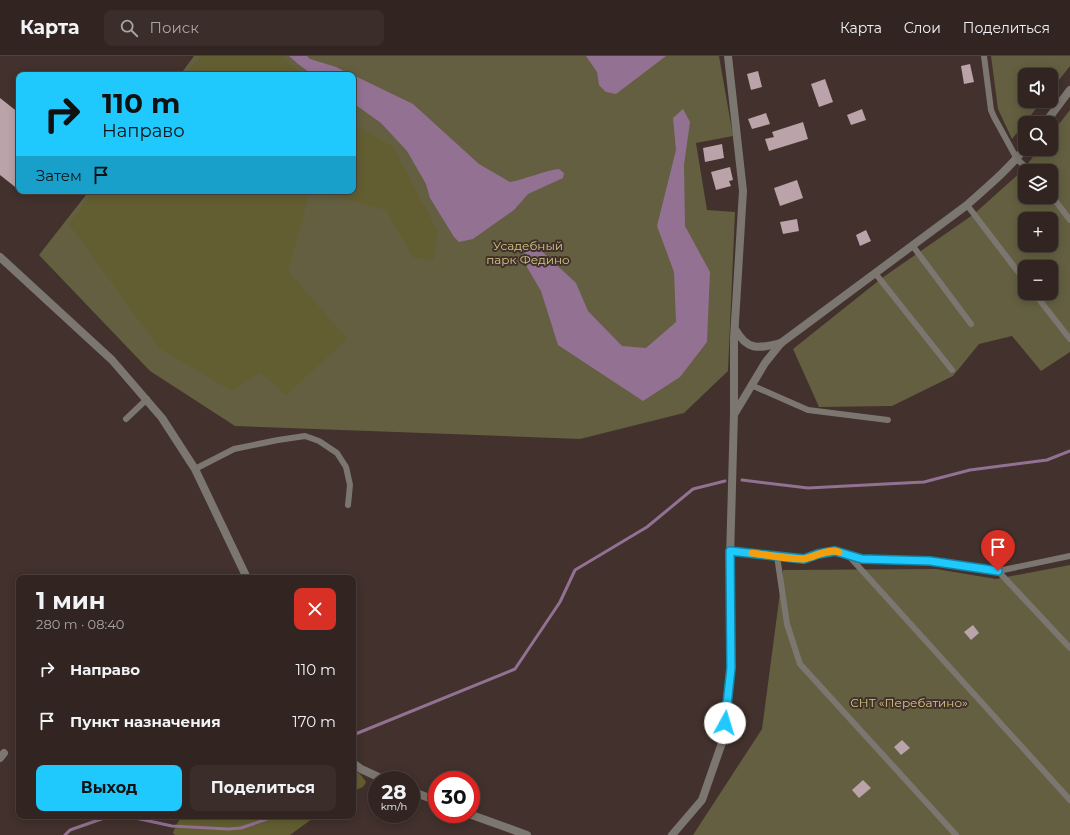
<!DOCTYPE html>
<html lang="ru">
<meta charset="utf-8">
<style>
:root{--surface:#322521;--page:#3a2d2a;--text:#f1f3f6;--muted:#a8a5a5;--line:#4d423f;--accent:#20c9fd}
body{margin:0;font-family:Montserrat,sans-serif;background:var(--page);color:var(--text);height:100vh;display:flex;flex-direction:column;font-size:15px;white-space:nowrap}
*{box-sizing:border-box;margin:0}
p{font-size:13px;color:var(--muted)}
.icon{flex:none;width:22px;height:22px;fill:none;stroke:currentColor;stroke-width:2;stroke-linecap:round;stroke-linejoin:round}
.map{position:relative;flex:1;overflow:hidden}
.side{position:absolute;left:16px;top:519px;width:340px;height:244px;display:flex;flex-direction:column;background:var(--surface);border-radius:8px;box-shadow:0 2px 10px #0003,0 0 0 1px var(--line)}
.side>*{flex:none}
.top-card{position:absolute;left:16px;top:16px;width:340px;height:122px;border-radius:8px;box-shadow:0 2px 10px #0003,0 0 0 1px var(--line);background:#20c9fd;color:#111;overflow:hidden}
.fabs{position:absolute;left:1018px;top:12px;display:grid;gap:8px}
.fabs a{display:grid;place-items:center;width:40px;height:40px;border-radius:8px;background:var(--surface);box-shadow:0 2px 10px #0003,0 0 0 1px var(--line);font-size:20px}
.speed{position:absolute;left:368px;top:715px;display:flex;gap:8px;font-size:20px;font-weight:700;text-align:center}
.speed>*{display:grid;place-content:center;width:52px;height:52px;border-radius:50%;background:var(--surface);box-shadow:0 2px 10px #0003,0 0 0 1px var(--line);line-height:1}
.speed small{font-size:10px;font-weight:400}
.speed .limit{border:6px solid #d22;background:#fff;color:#111}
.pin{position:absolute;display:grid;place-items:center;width:34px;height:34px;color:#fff;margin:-41px -17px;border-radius:50% 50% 50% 0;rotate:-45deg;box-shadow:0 0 4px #0007}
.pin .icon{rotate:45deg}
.me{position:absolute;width:44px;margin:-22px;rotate:6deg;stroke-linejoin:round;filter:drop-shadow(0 0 3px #0008)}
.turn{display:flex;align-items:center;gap:14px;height:84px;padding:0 20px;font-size:18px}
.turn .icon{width:52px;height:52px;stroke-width:2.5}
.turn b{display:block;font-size:28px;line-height:34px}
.then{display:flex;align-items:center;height:38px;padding:0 20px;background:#0003;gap:8px;font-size:15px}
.round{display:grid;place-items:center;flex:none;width:42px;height:42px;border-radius:8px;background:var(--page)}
.head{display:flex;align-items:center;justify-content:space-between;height:68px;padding:0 20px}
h1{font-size:24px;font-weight:700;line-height:30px}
.action{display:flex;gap:8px;margin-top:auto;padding:8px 20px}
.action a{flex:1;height:46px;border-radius:8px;background:var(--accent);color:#111;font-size:16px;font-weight:700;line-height:46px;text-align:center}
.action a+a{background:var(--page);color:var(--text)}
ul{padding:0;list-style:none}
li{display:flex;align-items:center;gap:12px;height:52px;padding:0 20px}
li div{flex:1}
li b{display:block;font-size:15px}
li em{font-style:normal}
header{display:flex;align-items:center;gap:24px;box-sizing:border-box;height:56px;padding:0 20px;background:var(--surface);border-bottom:1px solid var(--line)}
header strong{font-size:19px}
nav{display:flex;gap:22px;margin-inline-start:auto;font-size:14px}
.search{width:280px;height:36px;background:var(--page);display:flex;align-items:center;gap:10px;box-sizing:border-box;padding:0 14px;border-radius:8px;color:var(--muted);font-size:15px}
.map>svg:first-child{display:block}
.green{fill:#635f40;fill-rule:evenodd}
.forest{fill:#635e31}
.water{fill:#937193}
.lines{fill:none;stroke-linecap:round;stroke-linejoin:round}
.stream{stroke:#937193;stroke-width:3}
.building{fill:#baa3a9}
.lane{stroke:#7c7670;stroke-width:6}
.street{stroke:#7c7670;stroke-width:8}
.route-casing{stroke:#1583a4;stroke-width:10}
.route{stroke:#20c9fd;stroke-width:7}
.slow{stroke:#f59e0b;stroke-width:7}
.labels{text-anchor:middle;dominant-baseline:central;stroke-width:4;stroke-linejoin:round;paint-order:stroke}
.park-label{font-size:12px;fill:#d2c980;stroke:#42312c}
</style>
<header>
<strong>Карта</strong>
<div class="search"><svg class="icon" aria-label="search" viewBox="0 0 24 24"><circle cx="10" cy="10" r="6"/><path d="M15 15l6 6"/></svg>Поиск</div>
<nav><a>Карта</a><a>Слои</a><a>Поделиться</a></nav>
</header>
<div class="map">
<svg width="1070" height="779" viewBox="0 0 1070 779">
<rect width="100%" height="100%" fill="#42312c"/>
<g class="green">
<path d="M194,0H719L733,80L696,87L707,154L735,156L728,315L684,357L580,383L235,370L150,315L39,199L89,135H353V19H180Z"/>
<path d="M991,0H1070V10L1051,34V19H1025V45H1042L1012,83L998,53Z"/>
<path d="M1070,54V296L1041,315L1012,280L979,288L953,320L892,350L819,351L793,293L882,222L974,158L1023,114L1039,93H1051V78ZM1025,115H1051V141H1025ZM1025,163H1051V189H1025ZM1025,211H1051V237H1025Z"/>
<path d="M1070,509V779H693L762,673L783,514L936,513L996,523Z"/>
</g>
<g class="forest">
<path d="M201,0H280L303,19H185Z"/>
<path d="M353,68L393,91L438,176L433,205L413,201L386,154L315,135H353Z"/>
<path d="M94,135H310L288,215L347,283L286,339L260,316L232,335L159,292L69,168Z"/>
<path d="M353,713L360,718L366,726L363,731L353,735Z"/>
<path d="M191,760H316L290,779H175L173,777C177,766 179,761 191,760Z"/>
</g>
<g class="water">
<path d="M289,0H307L310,3L336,11L352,19H313L298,8Z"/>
<path d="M586,0H666L616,38L606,36L599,29L597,16Z"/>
<path d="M353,19L413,48L479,108L510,126C527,123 542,115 559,113L564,117L563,122L528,138L514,154L473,183L459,186L454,181L430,142L426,128L407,95L381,67L353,47Z"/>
<path d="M683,53L690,66L684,109L685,170L710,216L707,286L680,321L643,345L558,289L541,235L521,201L534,188L576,227L588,255L622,290L646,292L676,266L674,216L657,170L676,94L673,62Z"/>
</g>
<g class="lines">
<g class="stream">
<path d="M742,424L808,432L924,426L970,414L1047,404L1070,395"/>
<path d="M353,679L515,613L560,546L575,514L647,471L693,433L725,425"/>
<path d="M126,760L172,770L228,773L241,772L267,763L269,760"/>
<path d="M65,779L70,774L110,760"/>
</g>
</g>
<g class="building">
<path d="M970,8L974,26L964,28L961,10Z"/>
<path d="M758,15L762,31L751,34L747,18Z"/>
<path d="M825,23L833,46L819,51L811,28Z"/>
<path d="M0,42L19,57V134L0,119Z"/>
<path d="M862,53L866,64L851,69L847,59Z"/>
<path d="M766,57L770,68L752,73L748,63Z"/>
<path d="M803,66L808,83L769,95L765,83L774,81L772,76Z"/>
<path d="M722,88L724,102L705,106L703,92Z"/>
<path d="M730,111L733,124L729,125L731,130L716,134L711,116Z"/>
<path d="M797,124L803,142L780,150L774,132Z"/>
<path d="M797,163L799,175L783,178L780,166Z"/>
<path d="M866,174L871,185L860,190L856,179Z"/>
<path d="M973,569L979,577L971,584L964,576Z"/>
<path d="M902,684L910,692L901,699L894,691Z"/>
<path d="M863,724L871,732L859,742L852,734Z"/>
</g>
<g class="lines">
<g class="lane">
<path d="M984,0L991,54L994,61L1017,103L1030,115"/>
<path d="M1051,139L1070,164"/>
<path d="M967,149L1025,225"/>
<path d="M912,189L971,268"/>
<path d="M875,217L952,314"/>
<path d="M1034,237L1070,283"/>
<path d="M751,329L808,354L888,364"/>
<path d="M126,363L147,343"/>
<path d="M195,413L234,393L278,384L305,380L319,385L337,397L346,411L350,429L348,449"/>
<path d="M730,495L777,500L787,568L800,608L956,779"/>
<path d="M848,499L1070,744"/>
<path d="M777,500L804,503L818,498L835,495L862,503L930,505L998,515L1070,592"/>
<path d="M998,515L1070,500"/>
</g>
<g class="street">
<path d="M1045,67L1070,34"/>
<path d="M0,201L112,304L162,362L195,413L247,522"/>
<path d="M735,273C748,296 759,292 781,287"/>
<path d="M735,357L765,307L781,287L967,149C987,131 1008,114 1025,92"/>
<path d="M0,702L4,697"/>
<path d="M353,707L361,713L385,724"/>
<path d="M411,735L437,745"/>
<path d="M469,758L527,779"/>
<path d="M672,779L702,744L724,681L731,612L730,502L734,357V282L743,135L728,0"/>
</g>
</g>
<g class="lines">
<defs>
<path id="route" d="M725,667L731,612L730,495L804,503L818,498L835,495L862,503L930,505L998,515"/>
</defs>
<use href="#route" class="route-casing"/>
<use href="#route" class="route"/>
<path class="slow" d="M752,497C768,499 786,503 803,503C815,502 826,492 839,496"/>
</g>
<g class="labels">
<g class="park-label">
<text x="528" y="189">Усадебный<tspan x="528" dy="14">парк Федино</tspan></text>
<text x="909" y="646">СНТ «Перебатино»</text>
</g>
</g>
</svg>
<div class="fabs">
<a><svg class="icon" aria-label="sound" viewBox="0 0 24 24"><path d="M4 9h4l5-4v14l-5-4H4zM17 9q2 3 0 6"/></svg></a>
<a><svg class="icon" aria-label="search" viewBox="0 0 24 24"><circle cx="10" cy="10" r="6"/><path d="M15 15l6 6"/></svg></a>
<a><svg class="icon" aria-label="layers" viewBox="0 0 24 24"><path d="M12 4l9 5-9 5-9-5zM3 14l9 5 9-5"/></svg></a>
<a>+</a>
<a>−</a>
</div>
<div class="speed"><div>28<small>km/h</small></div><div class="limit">30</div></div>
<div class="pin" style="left:998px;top:515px;background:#d93025"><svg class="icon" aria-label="arrive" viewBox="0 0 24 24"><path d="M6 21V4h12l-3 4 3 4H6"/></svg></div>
<svg class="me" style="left:725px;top:667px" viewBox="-20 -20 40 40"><circle r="19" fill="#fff"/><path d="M0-13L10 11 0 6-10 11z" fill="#20c9fd"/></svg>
<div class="top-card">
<div class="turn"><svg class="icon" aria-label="right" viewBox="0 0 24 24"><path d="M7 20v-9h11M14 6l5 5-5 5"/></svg><div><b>110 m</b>Направо</div></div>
<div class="then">Затем<svg class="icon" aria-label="arrive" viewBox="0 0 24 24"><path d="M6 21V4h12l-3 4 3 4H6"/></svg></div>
</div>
<section class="side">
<div class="head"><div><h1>1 мин</h1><p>280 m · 08:40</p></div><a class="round" style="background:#d93025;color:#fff"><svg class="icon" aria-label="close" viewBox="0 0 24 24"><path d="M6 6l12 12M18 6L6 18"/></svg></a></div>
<ul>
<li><svg class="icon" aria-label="right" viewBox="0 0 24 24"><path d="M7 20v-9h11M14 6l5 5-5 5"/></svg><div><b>Направо</b></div><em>110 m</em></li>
<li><svg class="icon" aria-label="arrive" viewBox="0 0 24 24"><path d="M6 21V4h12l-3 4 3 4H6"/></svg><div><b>Пункт назначения</b></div><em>170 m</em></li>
</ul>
<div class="action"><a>Выход</a><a>Поделиться</a></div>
</section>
</div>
